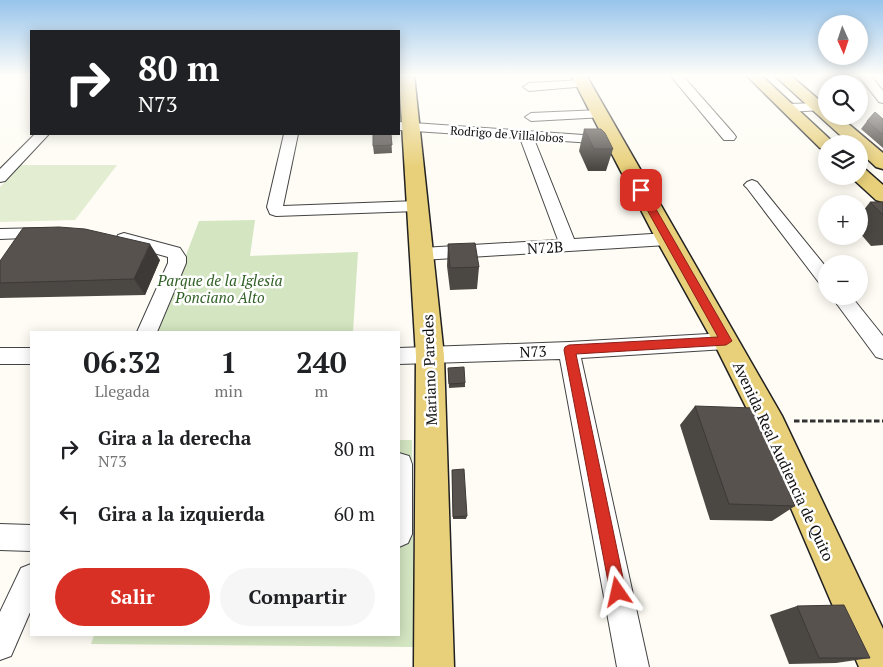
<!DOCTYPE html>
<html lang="es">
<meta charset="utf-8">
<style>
:root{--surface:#fff;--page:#f6f6f6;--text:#202124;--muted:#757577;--accent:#d93025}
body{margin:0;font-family:"PT Serif",serif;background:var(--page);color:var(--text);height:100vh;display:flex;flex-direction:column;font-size:19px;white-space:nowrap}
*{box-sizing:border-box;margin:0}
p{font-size:16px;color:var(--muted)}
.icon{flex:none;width:28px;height:28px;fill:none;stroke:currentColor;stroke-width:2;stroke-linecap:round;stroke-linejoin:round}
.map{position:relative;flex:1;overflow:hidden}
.drawer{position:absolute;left:30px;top:331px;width:370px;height:305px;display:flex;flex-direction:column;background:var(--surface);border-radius:0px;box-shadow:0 2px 12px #0003}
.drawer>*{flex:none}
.top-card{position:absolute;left:30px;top:30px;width:370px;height:105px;border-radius:0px;box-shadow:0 2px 12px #0003;background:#202124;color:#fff;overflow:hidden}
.needle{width:32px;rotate:177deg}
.tools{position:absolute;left:818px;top:15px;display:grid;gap:10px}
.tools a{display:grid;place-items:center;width:50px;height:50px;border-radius:50%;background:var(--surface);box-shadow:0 2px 12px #0003;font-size:25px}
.pin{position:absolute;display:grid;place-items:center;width:42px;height:42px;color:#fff;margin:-21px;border-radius:10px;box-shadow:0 2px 8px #0006}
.me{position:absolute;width:55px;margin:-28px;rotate:349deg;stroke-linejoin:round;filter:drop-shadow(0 0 4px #0008)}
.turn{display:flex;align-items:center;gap:18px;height:105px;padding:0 25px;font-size:22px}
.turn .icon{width:65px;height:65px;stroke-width:2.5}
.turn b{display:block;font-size:35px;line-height:42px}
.eta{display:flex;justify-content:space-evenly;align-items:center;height:85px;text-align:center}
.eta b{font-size:30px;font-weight:600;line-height:35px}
.button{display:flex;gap:10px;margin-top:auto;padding:10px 25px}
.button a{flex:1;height:58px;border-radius:30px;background:var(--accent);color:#fff;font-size:20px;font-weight:600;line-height:58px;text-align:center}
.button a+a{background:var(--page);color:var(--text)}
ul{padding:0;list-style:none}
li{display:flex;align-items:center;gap:15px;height:65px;padding:0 25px}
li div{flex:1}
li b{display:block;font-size:19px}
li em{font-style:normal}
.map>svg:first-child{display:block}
.green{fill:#d3e5c1}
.pitch{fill:#e3edd2}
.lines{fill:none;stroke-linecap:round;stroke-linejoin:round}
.minor-casing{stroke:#434343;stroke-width:2}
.major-casing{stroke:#212121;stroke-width:3}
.path{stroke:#323232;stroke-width:3;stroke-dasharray:5.5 2.5;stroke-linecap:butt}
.minor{fill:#fff;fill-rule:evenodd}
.major{fill:#e8d07a;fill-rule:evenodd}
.wall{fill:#4b4743}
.shaded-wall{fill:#3d3937}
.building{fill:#57524e;stroke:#3d3937}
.route{fill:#d93025;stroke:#8d1f18}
.labels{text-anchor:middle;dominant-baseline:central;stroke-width:5;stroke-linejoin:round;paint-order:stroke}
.far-street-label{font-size:12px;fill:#101010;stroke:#fff}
.street-label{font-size:15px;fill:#101010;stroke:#fff}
.park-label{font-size:15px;font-style:italic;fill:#326127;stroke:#fff}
</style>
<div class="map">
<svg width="883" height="667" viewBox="0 0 883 667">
<rect width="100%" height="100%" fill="#fefcf4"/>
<g class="green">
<path d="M255,220L250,256L358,252L353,332H157L199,221Z"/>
<path d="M399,440H412L414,647L91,644L94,635H399Z"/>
</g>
<path class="pitch" d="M21,165H117L75,220L0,222V187Z"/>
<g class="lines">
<defs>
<g id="minor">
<path d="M670,75H682L734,134L736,137L734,140H724Z"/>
<path d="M858,75H870L883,91V103L879,102Z"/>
<path d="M583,80L589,84L587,86L529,91L523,87L529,83Z"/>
<path d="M818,103L822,104L824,107L822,110L788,112L782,108L788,104Z"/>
<path d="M600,110L606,114L605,117L531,121L525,117L531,113Z"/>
<path d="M399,122L612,137L614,140L612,143L607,144L534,139L574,239L667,233L673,235L675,239L673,243L667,245L422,260L416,258L413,254L416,250L422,248L558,240L520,138L399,130Z"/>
<path d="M35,134H49L5,181L0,182V169Z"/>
<path d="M284,134H298L283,206L417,201L423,203L425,206L423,209L417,211L276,216L270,214L267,207Z"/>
<path d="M752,180L757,182L826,267V285L820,284L747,188L744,185L747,182Z"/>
<path d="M45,228L51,229L53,233L51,237L0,239V229Z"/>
<path d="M124,233L180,248L186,257V263L157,332H137L168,263V257L118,243L116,239L118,235Z"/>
<path d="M831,296H851L883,336V359L876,357Z"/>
<path d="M726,333L733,335L736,341L733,347L726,349L581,358L649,667H617L560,359L399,364V348L569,342Z"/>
<rect x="0" y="348" width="31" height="16"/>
<path d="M399,453L409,456L412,464V534L408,543L399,547Z"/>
<path d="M0,524L31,525V551L0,550Z"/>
<path d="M31,564V610L11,656L0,660V612L21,568Z"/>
</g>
<g id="major">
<path d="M399,75H414L444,356L454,667H414L416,356Z"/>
<path d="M571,75H586L782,416L883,629V667H859L758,431L715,345L656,239Z"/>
<path d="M746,75H761L835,144H826V149L820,148Z"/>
<path d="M774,75H790L826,106V116H839L883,153V169L876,167L859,151V144H850Z"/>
<path d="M859,168L866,170L883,185V202L876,200L852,178L851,176H859Z"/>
</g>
</defs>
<use href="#minor" class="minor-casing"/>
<use href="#major" class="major-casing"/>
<path class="path" d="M794,421H883"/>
<use href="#minor" class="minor"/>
<use href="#major" class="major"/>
</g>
<g class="wall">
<path d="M883,119V148L861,129L867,121Z"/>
<path d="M584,129L613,149L606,171H588L579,151Z"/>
<path d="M391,134L392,153L374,154L373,146Z"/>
<path d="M870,202H883V245L871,246L859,232V216Z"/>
<path d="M448,244L479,267L477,289L450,290L447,266Z"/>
<path d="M160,260L145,295L0,298V261Z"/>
<path d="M448,368L465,383V387L449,388Z"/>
<path d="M695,406L795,506L772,521L710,520L680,425Z"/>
<path d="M452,470L467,516L466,519H453Z"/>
<path d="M797,606L870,658L836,663L789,664L770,615Z"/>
</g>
<path class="shaded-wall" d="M150,244L160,260L145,295L134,279Z"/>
<g class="building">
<path d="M875,112L883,119V135L867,121Z"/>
<path d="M584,129H601L605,133L613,149H594Z"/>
<path d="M373,134H391L392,145L373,146Z"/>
<path d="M870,202H883V215Z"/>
<path d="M59,227L85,229L150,244L134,279L0,283V261L23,228Z"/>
<path d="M475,243L479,267L450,268L448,244Z"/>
<path d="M464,367L465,383L449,384L448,368Z"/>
<path d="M695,406L753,408L795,506L729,504Z"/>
<path d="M464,469L467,516L453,517L452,470Z"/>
<path d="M844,605L870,658H819L797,606Z"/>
</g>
<linearGradient id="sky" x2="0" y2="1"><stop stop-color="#97c4eb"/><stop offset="0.45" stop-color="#fffefa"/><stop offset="1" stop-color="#fffefa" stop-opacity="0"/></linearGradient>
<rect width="883" height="168" fill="url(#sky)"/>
<path class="route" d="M641,187L645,190L732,341L726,345L576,354L626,592L624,598L618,600L612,598L610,592L564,350L565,347L569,345L718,337L636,190Z"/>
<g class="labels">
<g class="far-street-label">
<text transform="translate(507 134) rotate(4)">Rodrigo de Villalobos</text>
</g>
<g class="street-label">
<text transform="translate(545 247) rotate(-3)">N72B</text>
<text transform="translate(533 351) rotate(-2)">N73</text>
<text transform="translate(429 370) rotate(-92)">Mariano Paredes</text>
<text transform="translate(784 461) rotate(65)">Avenida Real Audiencia de Quito</text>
</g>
<g class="park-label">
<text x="220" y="280">Parque de la Iglesia<tspan x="220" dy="17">Ponciano Alto</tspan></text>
</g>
</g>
</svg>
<div class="tools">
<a><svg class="needle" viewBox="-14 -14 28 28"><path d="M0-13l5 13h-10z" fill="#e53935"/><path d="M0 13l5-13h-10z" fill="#757577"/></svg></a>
<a><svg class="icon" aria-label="search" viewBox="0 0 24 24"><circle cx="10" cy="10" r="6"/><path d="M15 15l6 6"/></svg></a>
<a><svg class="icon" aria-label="layers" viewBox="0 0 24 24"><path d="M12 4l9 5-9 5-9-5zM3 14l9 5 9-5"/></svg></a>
<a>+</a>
<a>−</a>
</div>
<div class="pin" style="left:641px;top:190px;background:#d93025"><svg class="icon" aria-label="arrive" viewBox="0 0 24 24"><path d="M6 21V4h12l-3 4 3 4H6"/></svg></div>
<svg class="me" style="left:618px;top:592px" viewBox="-20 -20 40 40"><path d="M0-17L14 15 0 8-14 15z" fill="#d93025" stroke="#fff" stroke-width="4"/></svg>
<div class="top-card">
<div class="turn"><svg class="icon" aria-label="right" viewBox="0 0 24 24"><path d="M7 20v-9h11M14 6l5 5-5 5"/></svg><div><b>80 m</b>N73</div></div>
</div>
<section class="drawer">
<div class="eta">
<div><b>06:32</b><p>Llegada</p></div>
<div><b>1</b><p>min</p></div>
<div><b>240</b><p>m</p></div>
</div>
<ul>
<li><svg class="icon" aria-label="right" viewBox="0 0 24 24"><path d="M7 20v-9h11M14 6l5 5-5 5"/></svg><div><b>Gira a la derecha</b><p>N73</p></div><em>80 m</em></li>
<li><svg class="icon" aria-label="left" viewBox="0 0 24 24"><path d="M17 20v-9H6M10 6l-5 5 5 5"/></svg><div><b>Gira a la izquierda</b></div><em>60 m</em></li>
</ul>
<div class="button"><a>Salir</a><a>Compartir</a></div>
</section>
</div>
